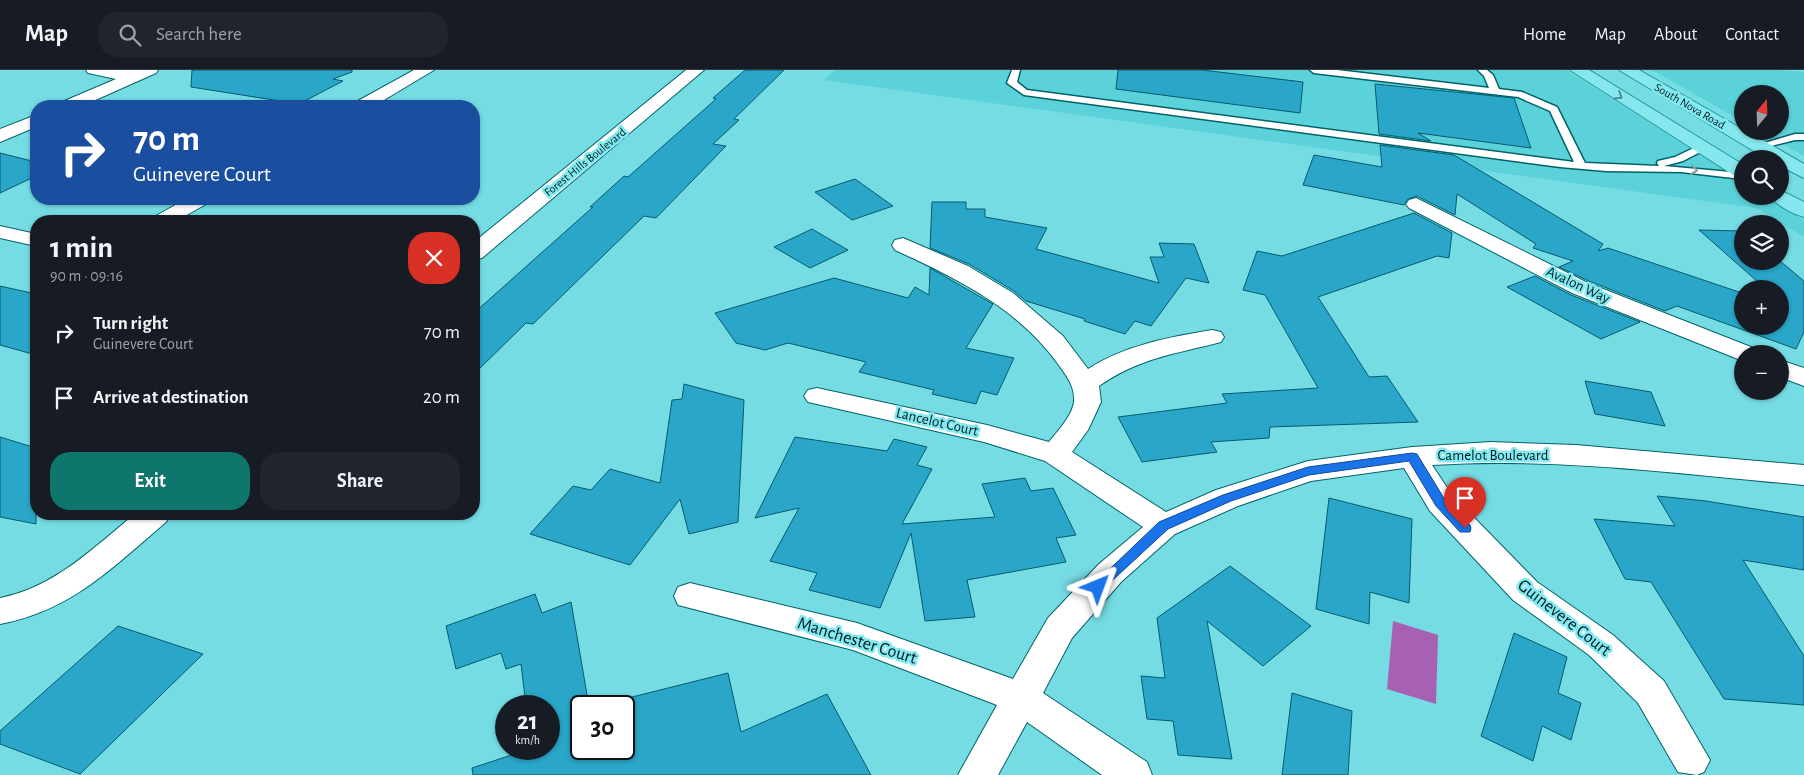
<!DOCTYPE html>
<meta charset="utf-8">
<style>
:root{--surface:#171b24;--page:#20242c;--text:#f1f3f6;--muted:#9ea1a6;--line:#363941;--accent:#0f766e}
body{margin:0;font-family:"Alegreya Sans",sans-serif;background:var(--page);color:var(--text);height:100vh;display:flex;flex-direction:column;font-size:19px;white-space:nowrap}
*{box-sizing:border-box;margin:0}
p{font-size:16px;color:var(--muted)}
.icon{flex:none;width:28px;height:28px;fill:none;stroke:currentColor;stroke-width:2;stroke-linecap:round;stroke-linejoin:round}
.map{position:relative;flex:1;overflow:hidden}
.drawer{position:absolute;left:30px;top:145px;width:450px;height:305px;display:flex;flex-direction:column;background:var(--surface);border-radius:20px;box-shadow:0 1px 4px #0004}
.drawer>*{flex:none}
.top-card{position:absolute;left:30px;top:30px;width:450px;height:105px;border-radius:20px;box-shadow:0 1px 4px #0004;background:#1a4fa0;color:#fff;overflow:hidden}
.needle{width:32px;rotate:19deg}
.fabs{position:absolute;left:1734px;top:15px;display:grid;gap:10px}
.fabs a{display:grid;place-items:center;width:55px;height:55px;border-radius:50%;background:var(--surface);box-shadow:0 1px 4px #0004;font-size:25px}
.speed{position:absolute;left:495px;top:625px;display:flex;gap:10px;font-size:25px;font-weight:700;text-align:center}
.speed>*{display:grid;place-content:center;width:65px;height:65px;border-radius:50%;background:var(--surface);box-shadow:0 1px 4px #0004;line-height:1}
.speed small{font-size:12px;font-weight:400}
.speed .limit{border:2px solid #111;border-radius:8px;background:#fff;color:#111}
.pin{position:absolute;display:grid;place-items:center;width:42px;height:42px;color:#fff;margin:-51px -21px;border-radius:50% 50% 50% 0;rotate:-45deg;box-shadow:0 0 5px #0007}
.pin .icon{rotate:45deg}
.me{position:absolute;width:55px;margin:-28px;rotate:44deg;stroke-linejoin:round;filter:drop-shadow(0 0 4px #0008)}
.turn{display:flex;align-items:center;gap:18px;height:105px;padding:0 20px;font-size:22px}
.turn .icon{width:65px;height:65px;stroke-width:2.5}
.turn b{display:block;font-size:35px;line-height:42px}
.round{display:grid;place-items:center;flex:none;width:52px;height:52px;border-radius:20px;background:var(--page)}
.summary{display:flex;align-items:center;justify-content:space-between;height:85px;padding:0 20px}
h1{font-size:30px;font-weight:600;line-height:38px}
.primary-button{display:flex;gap:10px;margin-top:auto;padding:10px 20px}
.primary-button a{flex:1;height:58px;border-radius:20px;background:var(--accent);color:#fff;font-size:20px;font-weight:600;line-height:58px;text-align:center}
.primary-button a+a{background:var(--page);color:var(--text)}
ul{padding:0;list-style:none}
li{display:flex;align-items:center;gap:15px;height:65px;padding:0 20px}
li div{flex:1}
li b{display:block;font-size:19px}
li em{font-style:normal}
header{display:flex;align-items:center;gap:30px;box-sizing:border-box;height:70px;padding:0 25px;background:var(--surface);border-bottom:1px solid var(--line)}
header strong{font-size:24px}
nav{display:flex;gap:28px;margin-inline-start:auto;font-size:18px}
.search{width:350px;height:45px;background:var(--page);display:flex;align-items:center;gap:12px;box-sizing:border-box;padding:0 18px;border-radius:20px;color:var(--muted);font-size:19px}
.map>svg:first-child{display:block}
.built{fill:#5bd2da}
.water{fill:#a760b2}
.building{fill:#29a6c8;stroke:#085a6f}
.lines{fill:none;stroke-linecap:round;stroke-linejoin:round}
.service-casing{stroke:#006368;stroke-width:3}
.minor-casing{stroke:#006368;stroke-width:2}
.primary-casing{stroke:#22979e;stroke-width:2}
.service{fill:#fff;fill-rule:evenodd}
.minor{fill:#fff;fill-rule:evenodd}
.primary{fill:#86e8ee;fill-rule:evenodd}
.oneway{stroke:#4a8d91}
.oneway2{stroke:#8c999a}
.route{fill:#1a73e8;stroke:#114b97}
.labels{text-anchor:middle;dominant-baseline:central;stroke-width:5;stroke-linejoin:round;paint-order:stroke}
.far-street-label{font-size:12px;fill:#001d1f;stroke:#82e9f1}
.street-label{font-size:15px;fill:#001d1f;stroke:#82e9f1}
.near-street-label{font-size:18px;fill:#001d1f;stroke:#82e9f1}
</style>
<header>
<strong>Map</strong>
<div class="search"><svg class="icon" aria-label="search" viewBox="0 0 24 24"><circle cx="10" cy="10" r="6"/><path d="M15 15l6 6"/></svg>Search here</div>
<nav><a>Home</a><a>Map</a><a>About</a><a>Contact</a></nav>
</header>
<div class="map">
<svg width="1804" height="705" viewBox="0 0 1804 705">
<rect width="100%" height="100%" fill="#75dce4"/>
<g class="built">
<path d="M835,0H1566L1742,111V126H1766L1804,150V167L1756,138L824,10Z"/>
<path d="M1652,0H1781L1804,2V86L1760,61H1780V24H1742V51Z"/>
</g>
<path class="water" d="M1393,551L1438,565L1436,634L1387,619Z"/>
<g class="building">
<path d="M192,0H352V2L333,9L343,11L299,34L191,17Z"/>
<path d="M745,0H784L734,49L739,50L713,74L726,76L656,148L644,146L533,254L526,253L474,304V243L593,137H590L624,106L628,107L716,29L713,28Z"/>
<path d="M1118,0H1202L1303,12L1300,43L1116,19Z"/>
<path d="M1375,14L1514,28L1531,78L1418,63L1431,71L1379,64Z"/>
<path d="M1380,75L1454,85L1603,174L1598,181L1608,178L1742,223V256H1780V236L1787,238L1780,232V219H1766L1699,160L1742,161V191H1780L1804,211V262L1796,279L1677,236L1665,241L1589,211L1559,197L1573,191L1533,178L1536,174L1457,124L1455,145L1417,126L1408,129L1404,135L1303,115L1314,85L1382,97Z"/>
<path d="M0,83L36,92V106L0,123Z"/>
<path d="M855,109L893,136L852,150L815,122Z"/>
<path d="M932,132H966V139H985V147L1047,158L1036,179L1159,213L1150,187H1164L1159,173L1194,174L1209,213L1186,208L1151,256L1135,251L1125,264L1084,251L1085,249L1026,231L1014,221L969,194L930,178Z"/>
<path d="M1414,143L1452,163L1449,188L1437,186L1318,227L1369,307L1387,306L1418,352L1270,357L1269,368L1211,372L1217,382L1142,392L1118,347L1227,333L1222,324L1318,318L1265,225L1243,220L1257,181L1282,186Z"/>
<path d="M812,159L848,180L810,198L774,177Z"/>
<path d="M930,198L993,234L966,278L1014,288L997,325L981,321L976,334L932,324L934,320L859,302L866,292L788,273L765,280L736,273L715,243L834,208L908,228L915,217L929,225Z"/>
<path d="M1535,206L1571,225L1640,252L1601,269L1507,217Z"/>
<path d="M0,216L36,224V285L0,275Z"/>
<path d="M1585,311L1651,322L1665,356L1595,344Z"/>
<path d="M684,314L744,330L738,452L689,464L680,429L630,495L530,464L573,416L591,420L610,399L660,413L672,330L682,329Z"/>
<path d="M0,367L36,378V454L0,447Z"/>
<path d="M795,367L887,381L894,369L927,377L917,395L932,399L902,454L995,447L982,414L1025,408L1031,421L1053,418L1076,465L1056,468L1066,492L967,510L975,547L925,551L911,463L880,538L809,520L817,503L770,491L799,438L755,448Z"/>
<path d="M1657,426L1706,431L1804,447V500L1743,490L1804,586V635L1724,629L1651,512L1625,509L1594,449L1675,456Z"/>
<path d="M1329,428L1412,449L1409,533L1370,522L1369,554L1316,539Z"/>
<path d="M1230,496L1311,556L1263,596L1207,551L1232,689L1178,685L1173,651L1147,649L1141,606L1165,608L1157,548Z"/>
<path d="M535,524L542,543L571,532L589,636H581V679H624V636H596L728,603L741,662L827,624L871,705H473L472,698L530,679H549V636H526L521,594L506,599L501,583L456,599L446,556Z"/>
<path d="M118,556L203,584L80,704L0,674V661Z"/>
<path d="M1514,563L1567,587L1558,623L1581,633L1571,670L1542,656L1533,691L1481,666Z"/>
<path d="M1292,623L1352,641L1348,705H1282Z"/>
</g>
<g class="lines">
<defs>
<g id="service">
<path d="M1012,0H1020L1017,12L1027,20L1574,92L1550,41L1518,27L1314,3L1310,0H1337L1489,18L1484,6L1478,0H1487L1493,5L1499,19L1522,22L1557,37L1585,93L1659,96L1657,93L1658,91L1675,87L1702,74L1707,77L1706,79L1683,91L1664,96L1742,103V109L1681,102L1606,101L1560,97L1024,25L1007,13Z"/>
<path d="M1795,64H1804V70H1795L1759,79L1754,76Z"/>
</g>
<g id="minor">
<path d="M86,0H158L156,3L82,36H59L62,32L116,9L88,3Z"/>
<path d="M414,0H434L374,36H353L356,32Z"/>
<path d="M686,0H704L482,188L474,190V172Z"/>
<path d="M36,45V57L0,72V59Z"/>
<path d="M1416,128L1588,213L1756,279L1759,284H1742V291L1738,289L1572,223L1409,138L1406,134L1409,130Z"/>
<path d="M186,129H211L208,133L176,151H150L154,147Z"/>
<path d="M0,156L36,164V176L0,168Z"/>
<path d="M903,168L968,196L1013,223L1063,266L1088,299C1125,275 1170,267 1212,260L1221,262L1224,267L1221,272C1175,284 1139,288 1099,316L1101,332L1088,360L1072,382L1166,442L1216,420L1308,391L1412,377L1491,372L1576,375L1804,395V415C1680,404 1556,387 1432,395L1452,425L1537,512L1613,565L1664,611L1710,690L1704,702L1697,705L1678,702L1638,633L1589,585L1513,530L1430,441L1404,398L1311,411L1238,436L1175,464L1121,512L1072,568L1043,623L1147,692L1152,705H1102L1027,652L998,705H958L997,635L853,580L678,535L674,526L678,517L690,513L857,553L1013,609L1048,548L1099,494L1143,457L1045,391L984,372L808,332L804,326L808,320L817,318L987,355L1049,372C1057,362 1073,345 1074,331C1075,316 1066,305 1058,294C1018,238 956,208 895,180L892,175L895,170Z"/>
<path d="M1780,290L1804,298V316L1780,307Z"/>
<path d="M135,444H170L166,452C113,497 71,541 0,554V528C54,518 94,477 135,444Z"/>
</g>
<g id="primary">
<path d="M1570,0H1589L1742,94V108L1735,106Z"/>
<path d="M1619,0H1639L1742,59V61H1747L1804,94V108L1780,96V89H1767Z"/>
<path d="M1780,120L1804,132V147C1793,144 1777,136 1770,126H1780Z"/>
</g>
</defs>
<use href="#service" class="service-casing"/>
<use href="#minor" class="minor-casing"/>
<use href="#primary" class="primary-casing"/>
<use href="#service" class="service"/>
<use href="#minor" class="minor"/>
<use href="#primary" class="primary"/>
</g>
<defs><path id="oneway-chevron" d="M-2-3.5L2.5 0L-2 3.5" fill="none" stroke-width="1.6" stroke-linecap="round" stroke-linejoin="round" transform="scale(1.25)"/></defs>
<use class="oneway" href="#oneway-chevron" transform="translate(1619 26) rotate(32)"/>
<use class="oneway2" href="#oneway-chevron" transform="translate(1694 100) rotate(7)"/>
<path class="route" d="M1412,383L1417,384L1445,430L1470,455L1471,458L1470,462H1460L1436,436L1409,391L1309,405L1231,431L1168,459L1102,520H1093L1091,517L1159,452L1223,425L1308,397Z"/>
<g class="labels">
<g class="far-street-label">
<text transform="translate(1690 36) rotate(30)">South Nova Road</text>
<text transform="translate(585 92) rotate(-39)">Forest Hills Boulevard</text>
</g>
<g class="street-label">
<text transform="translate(1578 215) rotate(25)">Avalon Way</text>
<text transform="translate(937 352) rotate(13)">Lancelot Court</text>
<text x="1493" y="385">Camelot Boulevard</text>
</g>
<g class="near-street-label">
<text transform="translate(1564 548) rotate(38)">Guinevere Court</text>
<text transform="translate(857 571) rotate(17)">Manchester Court</text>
</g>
</g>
</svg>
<div class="fabs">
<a><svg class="needle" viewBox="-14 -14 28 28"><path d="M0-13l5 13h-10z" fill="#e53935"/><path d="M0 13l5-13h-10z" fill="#9ea1a6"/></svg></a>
<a><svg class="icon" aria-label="search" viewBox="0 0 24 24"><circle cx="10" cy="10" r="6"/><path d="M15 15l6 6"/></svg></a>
<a><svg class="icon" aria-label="layers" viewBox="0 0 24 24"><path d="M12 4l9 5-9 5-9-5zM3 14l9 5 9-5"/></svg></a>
<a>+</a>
<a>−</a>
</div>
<div class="speed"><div>21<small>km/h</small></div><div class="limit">30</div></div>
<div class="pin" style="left:1465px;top:458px;background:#d93025"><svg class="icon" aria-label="arrive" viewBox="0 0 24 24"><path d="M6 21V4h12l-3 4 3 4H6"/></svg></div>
<svg class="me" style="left:1098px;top:517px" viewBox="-20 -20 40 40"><path d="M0-17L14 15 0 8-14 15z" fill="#1a73e8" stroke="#fff" stroke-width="4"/></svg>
<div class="top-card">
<div class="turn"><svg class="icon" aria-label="right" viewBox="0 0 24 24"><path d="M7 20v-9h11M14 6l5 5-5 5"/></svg><div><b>70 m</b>Guinevere Court</div></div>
</div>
<section class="drawer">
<div class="summary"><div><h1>1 min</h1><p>90 m · 09:16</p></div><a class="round" style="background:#d93025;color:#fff"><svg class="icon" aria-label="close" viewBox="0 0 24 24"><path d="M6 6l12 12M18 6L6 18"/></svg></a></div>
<ul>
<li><svg class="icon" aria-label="right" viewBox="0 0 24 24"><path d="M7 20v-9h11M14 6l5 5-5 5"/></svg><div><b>Turn right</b><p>Guinevere Court</p></div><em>70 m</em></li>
<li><svg class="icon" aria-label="arrive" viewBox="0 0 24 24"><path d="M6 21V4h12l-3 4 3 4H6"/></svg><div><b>Arrive at destination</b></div><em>20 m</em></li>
</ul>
<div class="primary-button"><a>Exit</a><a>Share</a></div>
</section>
</div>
